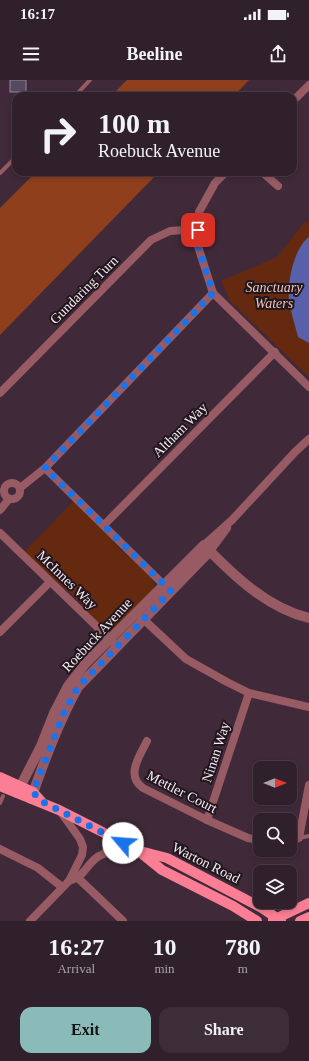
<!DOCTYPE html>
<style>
:root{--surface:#30202b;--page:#3c2d37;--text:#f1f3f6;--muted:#a8a3a9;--line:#4b3e47;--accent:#8bbbb9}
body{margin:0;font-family:Georgia,serif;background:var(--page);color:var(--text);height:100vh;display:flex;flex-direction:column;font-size:15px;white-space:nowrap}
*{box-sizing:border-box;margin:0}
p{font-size:13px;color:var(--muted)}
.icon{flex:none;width:22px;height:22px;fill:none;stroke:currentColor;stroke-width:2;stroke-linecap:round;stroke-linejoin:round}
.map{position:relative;height:841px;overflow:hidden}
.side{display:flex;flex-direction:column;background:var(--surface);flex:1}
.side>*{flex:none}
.hud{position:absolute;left:12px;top:12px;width:285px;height:84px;border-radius:12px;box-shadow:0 2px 6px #0003,0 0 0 1px var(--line);background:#30202b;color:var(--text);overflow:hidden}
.needle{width:26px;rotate:90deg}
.controls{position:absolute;left:253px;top:681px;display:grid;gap:8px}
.controls a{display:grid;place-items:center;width:44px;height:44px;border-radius:8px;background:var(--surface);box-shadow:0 2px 6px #0003,0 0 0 1px var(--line);font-size:20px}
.pin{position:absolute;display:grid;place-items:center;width:34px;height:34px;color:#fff;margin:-17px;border-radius:8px;box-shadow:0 2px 6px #0006}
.me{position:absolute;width:44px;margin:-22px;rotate:297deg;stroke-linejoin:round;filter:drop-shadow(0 0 3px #0008)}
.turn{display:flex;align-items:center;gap:14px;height:84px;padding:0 20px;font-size:18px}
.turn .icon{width:52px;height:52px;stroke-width:2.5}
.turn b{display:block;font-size:28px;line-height:34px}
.eta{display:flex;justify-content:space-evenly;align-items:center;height:68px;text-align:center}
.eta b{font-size:24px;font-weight:600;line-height:28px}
.cta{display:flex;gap:8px;margin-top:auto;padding:8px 20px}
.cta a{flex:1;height:46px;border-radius:12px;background:var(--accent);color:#111;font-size:16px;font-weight:600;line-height:46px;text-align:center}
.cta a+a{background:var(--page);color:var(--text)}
.status{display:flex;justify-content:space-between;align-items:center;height:28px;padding:0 20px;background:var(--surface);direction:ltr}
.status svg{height:11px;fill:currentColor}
header{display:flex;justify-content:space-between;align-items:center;height:52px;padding:0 20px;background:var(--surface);font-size:18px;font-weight:600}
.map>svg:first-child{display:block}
.green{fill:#652910}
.forest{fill:#903f1c}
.water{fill:#5860ac}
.building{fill:#554960;stroke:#92849e}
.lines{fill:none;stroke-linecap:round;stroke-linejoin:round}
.service{stroke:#985b64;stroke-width:4}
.minor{stroke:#985b64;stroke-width:8}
.tertiary{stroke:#985b64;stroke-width:10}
.primary{stroke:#fb7e94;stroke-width:10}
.route{stroke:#1a73e8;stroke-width:7;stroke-dasharray:0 12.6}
.labels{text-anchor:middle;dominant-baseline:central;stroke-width:4;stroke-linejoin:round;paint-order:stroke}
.park-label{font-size:14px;font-style:italic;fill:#f2c3b1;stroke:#20161d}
.street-label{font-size:14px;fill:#f8e9f2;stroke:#20161d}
</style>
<div class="status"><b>16:17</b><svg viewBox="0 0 49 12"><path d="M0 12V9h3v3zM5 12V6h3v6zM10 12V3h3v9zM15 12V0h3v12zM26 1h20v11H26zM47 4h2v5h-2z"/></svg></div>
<header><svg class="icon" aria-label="menu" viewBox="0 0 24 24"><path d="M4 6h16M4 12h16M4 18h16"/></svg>Beeline<svg class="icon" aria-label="share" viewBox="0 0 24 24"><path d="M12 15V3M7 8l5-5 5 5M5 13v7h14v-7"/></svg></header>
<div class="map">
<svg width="309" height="841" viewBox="0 0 309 841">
<rect width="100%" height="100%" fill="#402a39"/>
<g class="green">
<path d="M309,141V297L230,221L221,201L277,177L304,143Z"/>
<path d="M74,421L113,458V462L127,476L132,477C141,486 158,496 153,511L113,550L103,548L81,527V523L66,509H64L24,472Z"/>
</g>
<g class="forest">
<path d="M127,0H249L234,16H111Z"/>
<path d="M36,92H159L0,255V128Z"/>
</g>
<path class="water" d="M309,157V263L298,257C295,245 291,233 289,221C287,202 294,168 309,157Z"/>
<rect class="building" x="10" y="0" width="16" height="12"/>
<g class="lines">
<g class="service">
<path d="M75,16L90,0"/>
<path d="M0,93L16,77"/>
<path d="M0,723L3,716"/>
<path d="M299,758L309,756"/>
</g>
<g class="minor">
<path d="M293,21L309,5"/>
<path d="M226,92L215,103L199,132L197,163L213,213L309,307"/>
<path d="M262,92L278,106"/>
<path d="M0,313L151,160L170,151L198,149"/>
<path d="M45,388L167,508"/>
<circle cx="12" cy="411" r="8"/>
<path d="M20,408L45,388L213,213"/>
<path d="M0,430L9,419"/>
<path d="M104,445L275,272"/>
<path d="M0,453L117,566"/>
<path d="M204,465L232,440L295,372L309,359"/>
<path d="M210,471L227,448"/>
<path d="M140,536L186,579L227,602L249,613L309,627"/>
<path d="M0,552L50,502"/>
<path d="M147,661C140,676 125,695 143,708L207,740L248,758L260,760"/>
<path d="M207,740L249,613"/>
<path d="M290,760L299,758L309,705"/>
<path d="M0,769L38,788L62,807"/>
<path d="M78,798L123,841"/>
<path d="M69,801C86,796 86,784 99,776C109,770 125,771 136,769"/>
<path d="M30,841L69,801L82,775L83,767L80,759L60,731"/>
</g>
<g class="tertiary">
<path d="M17,713L41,666L54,633L68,606L86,583L204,465C233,495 267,528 309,538"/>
<path d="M31,719C44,681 58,643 78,607L210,471"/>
</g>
<g class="primary">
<path d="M0,697L33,712L41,721"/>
<path d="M0,706L59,730L136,769L162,790L233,826L257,841"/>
<path d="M140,771L167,778L262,828L281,841"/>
<path d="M273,840L309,823"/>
<path d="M300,841L309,837"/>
</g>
</g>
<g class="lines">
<path class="route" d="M123,763L41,721L33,712L65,630L78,607L171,511L45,388L213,213L197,163L198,150"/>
</g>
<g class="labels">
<g class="park-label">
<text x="274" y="207">Sanctuary<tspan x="274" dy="16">Waters</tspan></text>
</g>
<g class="street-label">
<text transform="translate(84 210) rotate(-45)">Gundaring Turn</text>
<text transform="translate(180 350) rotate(-45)">Altham Way</text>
<text transform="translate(67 500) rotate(44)">McInnes Way</text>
<text transform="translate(97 555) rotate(-47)">Roebuck Avenue</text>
<text transform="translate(216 672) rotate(-72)">Ninan Way</text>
<text transform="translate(182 712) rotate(27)">Mettler Court</text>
<text transform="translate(206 783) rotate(27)">Warton Road</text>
</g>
</g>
</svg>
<div class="controls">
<a><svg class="needle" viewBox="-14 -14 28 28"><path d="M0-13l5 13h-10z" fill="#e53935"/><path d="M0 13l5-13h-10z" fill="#a8a3a9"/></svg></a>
<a><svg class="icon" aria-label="search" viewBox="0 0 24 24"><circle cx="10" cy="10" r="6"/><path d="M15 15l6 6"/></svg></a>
<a><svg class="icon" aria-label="layers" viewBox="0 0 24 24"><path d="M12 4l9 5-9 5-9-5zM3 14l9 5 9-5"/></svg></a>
</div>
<div class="pin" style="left:198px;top:150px;background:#d93025"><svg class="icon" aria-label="arrive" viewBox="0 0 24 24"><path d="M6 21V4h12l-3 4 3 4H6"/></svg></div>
<svg class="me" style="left:123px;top:763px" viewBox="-20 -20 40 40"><circle r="19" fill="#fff"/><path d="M0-13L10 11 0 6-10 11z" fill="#1a73e8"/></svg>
<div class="hud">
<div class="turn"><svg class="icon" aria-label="right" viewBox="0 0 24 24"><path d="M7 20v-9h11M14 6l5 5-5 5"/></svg><div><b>100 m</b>Roebuck Avenue</div></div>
</div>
</div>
<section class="side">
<div class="eta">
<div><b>16:27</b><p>Arrival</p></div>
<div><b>10</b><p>min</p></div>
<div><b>780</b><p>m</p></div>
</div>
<div class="cta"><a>Exit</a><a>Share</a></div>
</section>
